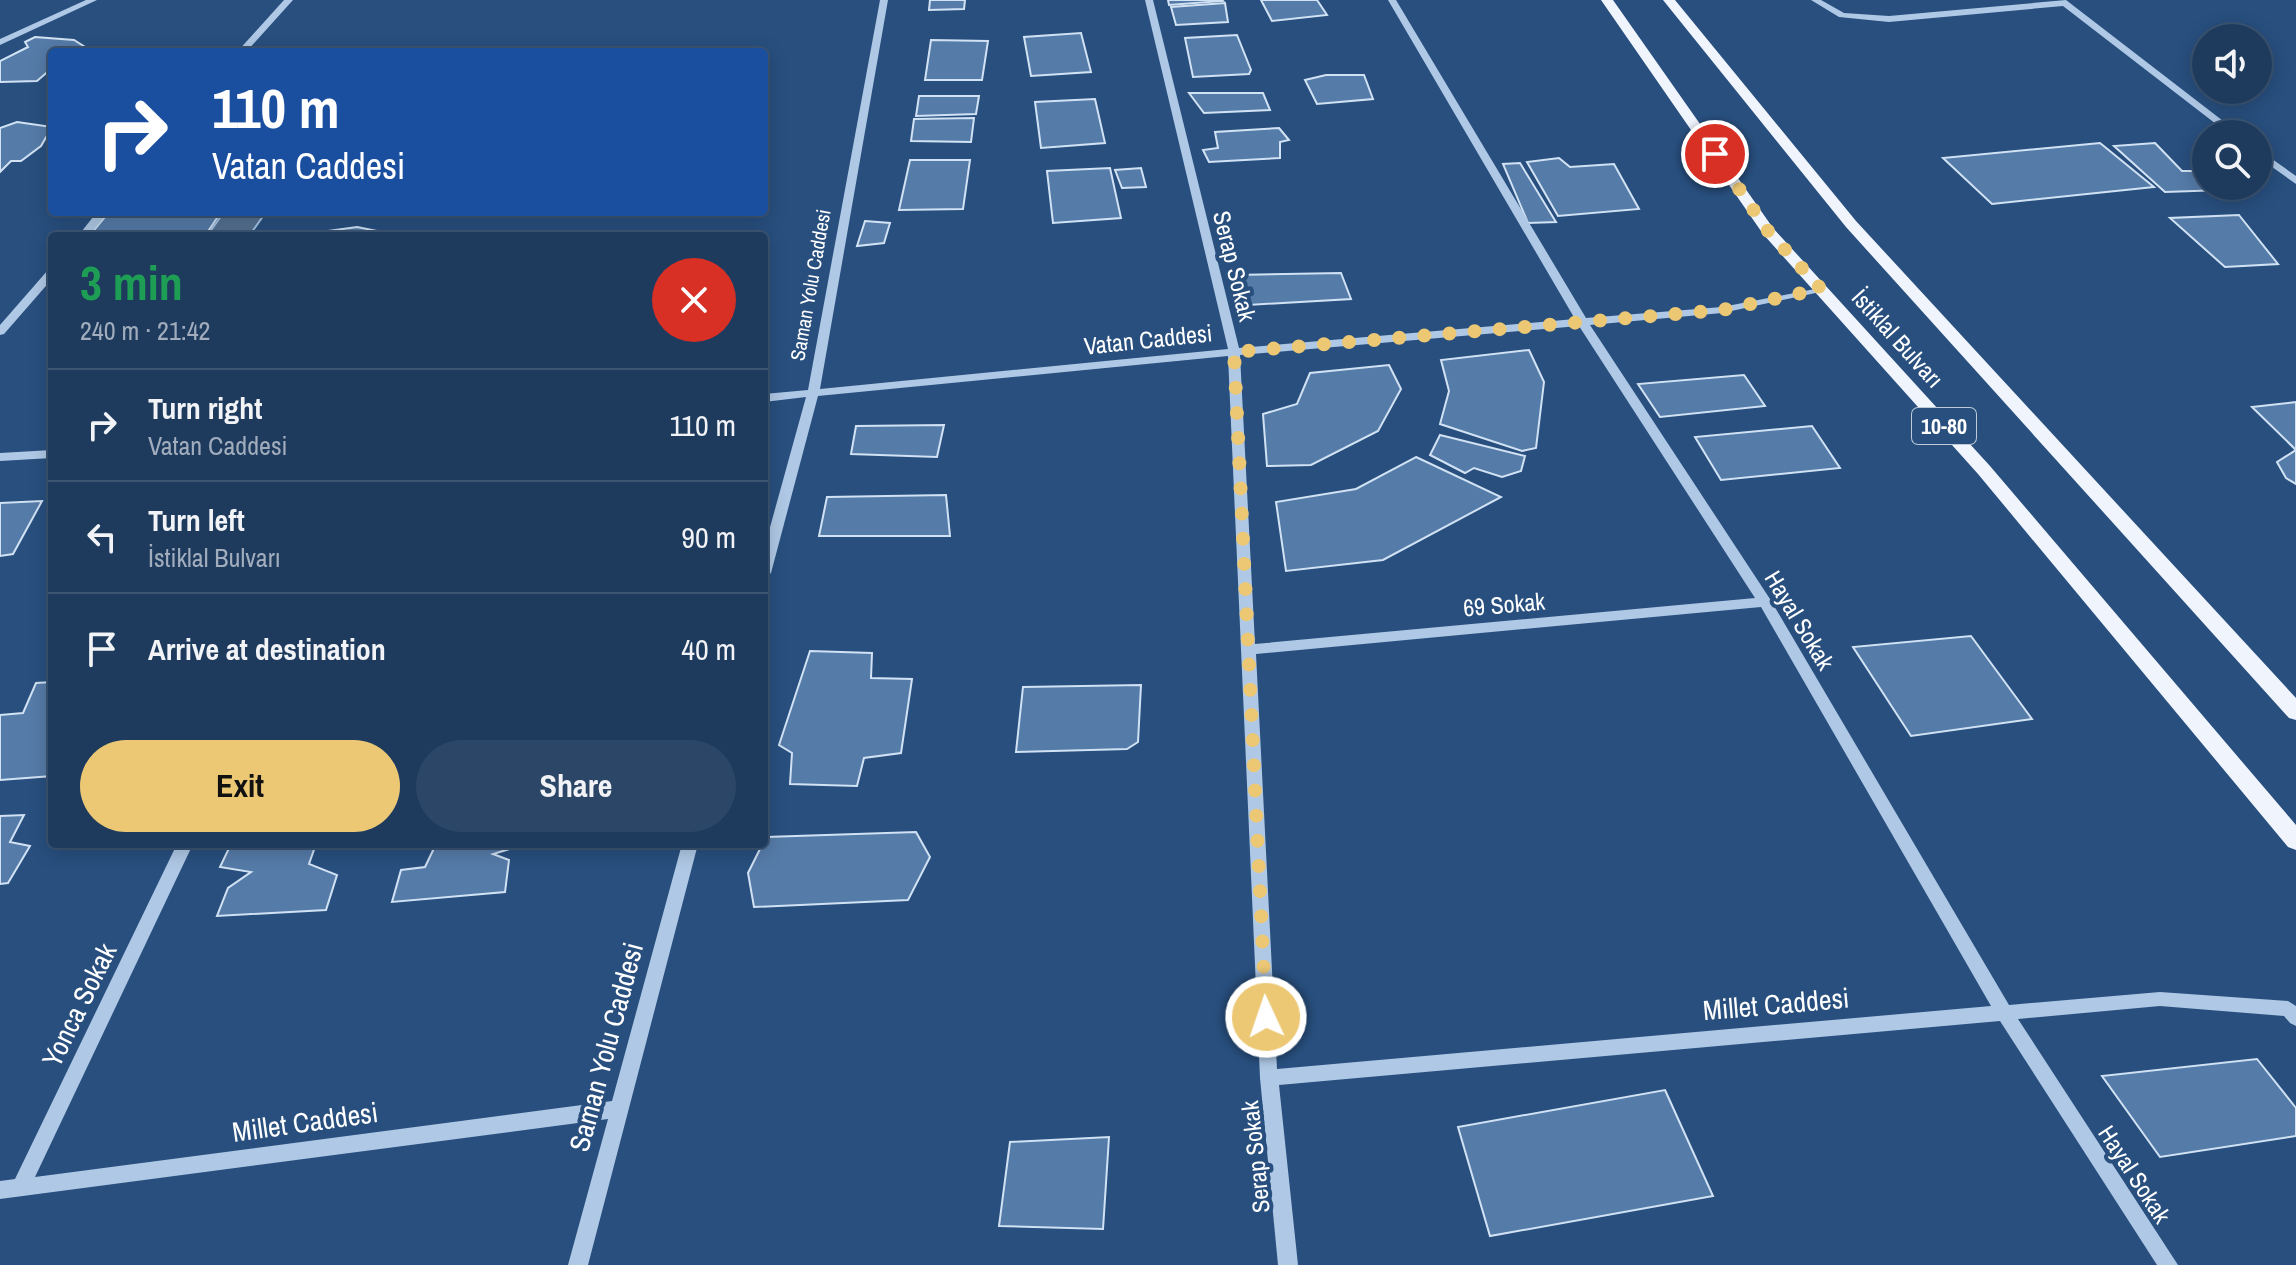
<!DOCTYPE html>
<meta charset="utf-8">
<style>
:root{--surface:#1e3b5e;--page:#2b4667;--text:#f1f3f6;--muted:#a1adbc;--line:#3c5573;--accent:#ecc875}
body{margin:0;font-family:"Archivo Narrow",sans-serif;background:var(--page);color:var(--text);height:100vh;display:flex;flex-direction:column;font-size:30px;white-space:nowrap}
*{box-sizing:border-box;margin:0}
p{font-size:26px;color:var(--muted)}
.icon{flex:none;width:44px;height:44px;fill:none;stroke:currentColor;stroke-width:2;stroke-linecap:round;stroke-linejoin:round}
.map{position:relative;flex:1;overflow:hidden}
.drawer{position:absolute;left:48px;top:232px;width:720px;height:616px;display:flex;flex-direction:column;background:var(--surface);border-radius:8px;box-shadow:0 4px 20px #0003,0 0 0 2px var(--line)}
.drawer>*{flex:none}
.hud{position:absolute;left:48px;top:48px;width:720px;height:168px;border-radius:8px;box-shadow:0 4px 20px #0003,0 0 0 2px var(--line);background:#1a4fa0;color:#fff;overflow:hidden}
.buttons{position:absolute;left:2192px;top:24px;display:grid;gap:16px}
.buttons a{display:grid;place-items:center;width:80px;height:80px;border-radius:50%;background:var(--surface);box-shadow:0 4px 20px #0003,0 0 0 2px var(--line);font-size:40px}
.pin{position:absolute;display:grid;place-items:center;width:68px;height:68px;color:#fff;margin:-34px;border:4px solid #fff;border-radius:50%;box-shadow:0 2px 8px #0007}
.me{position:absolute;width:88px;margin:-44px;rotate:357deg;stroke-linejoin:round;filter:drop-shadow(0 0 6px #0008)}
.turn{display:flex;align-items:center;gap:28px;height:168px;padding:0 32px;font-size:36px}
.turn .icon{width:104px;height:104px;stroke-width:2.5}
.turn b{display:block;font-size:56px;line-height:68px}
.round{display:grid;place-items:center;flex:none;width:84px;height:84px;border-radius:42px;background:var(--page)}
.summary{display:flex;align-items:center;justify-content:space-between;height:136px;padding:0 32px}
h1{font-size:48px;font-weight:700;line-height:60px;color:#1e9e55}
.cta{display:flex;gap:16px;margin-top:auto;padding:16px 32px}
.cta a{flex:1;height:92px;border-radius:48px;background:var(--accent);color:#111;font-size:32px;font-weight:700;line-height:92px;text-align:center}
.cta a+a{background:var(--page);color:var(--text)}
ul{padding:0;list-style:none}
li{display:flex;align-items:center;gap:24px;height:112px;padding:0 32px;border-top:2px solid var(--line)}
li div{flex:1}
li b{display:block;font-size:30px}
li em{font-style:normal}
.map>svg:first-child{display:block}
.water{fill:#547091;stroke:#a3c3e5;stroke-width:2}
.building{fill:#557ba8;stroke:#d1e2f4;stroke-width:2}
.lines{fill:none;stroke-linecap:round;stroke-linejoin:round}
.minor{fill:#afc8e5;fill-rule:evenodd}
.major{fill:#eff4fd;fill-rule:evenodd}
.route{stroke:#ecc875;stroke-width:14;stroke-dasharray:0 25.2}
.labels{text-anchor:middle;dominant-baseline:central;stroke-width:8;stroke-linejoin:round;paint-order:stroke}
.far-street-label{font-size:20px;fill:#fff;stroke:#284f7e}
.shield{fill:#284f7e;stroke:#becad8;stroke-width:2}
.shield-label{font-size:22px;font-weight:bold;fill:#fff}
.street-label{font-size:24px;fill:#fff;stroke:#284f7e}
.near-street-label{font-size:28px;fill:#fff;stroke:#284f7e}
</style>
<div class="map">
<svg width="2296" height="1265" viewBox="0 0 2296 1265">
<rect width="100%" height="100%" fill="#284f7e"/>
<path class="water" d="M224,212H266L249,236H207Z"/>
<g class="building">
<path d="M930,0H965L964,9L929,10Z"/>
<path d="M1168,0H1222L1223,1L1169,5Z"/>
<path d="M1261,0H1317L1327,15L1272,21Z"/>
<path d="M1225,3L1228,22L1176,25L1171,7Z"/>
<path d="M1081,33L1091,72L1031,76L1024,37Z"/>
<path d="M1237,35L1251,70L1249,74L1193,77L1185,38Z"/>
<path d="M35,37L74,40L93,52H52V68L37,81L0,82V61L28,47L25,42Z"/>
<path d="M931,40L988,41L982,80H925Z"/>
<path d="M1326,75H1364L1373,99L1317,104L1305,80Z"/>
<path d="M1189,93H1263L1270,110L1204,113Z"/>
<path d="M919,96H979L976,114L916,116Z"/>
<path d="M1095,99L1105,143L1041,148L1035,102Z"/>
<path d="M974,118L971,142L911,141L914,119Z"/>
<path d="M17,122L52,127L41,146L21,161H11L0,172V128Z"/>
<path d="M1279,128L1289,140L1280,142V158L1209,162L1203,150L1218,148L1215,132Z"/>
<path d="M2100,143L2154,187L1992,204L1943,158Z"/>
<path d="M2155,143L2182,171H2202L2206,175V186L2223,190L2165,192L2114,146Z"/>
<path d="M1559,158L1570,167L1614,164L1639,209L1558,216L1527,162Z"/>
<path d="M910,160H970L963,209L899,210Z"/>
<path d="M1520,163L1556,222L1528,223L1503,164Z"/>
<path d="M1110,168L1121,218L1053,223L1047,171Z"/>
<path d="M1141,168L1146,187L1122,188L1115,170Z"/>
<path d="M109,212H221L205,236H89Z"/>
<path d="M2239,215L2278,264L2225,267L2170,218Z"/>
<path d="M865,221L890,223L884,243L857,246Z"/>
<path d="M357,227L392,234L298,236V235Z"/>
<path d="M1341,273L1351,299L1248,305L1236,275Z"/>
<path d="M1529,350L1544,382L1536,448L1522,451L1440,424L1449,391L1441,360Z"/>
<path d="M1389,365L1401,389L1378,431L1311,465L1267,466L1263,414L1297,404L1310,373Z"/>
<path d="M1744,375L1765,406L1660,417L1638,384Z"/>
<path d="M2296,402V450L2252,407Z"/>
<path d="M944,425L937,457L851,454L856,426Z"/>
<path d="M1812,426L1840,468L1721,480L1695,437Z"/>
<path d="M1440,435L1525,456L1521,471L1502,477L1474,468L1465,473L1430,455Z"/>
<path d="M2296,450V484L2286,478L2277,462Z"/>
<path d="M1416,457L1501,497L1383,560L1286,571L1276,502L1356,489Z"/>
<path d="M946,495L950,536H819L827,497Z"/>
<path d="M42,501L13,554L0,556V503Z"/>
<path d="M1971,636L2032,719L1911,736L1853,647Z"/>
<path d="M810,651L872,653L871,678L912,679L901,753L864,758L857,786L790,784L792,753L779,745Z"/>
<path d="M52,682V776L0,780V715L23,713L36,683Z"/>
<path d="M1141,685L1138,742L1127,749L1016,752L1023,687Z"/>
<path d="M24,815L10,842L30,846L8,883L0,884V816Z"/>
<path d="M916,832L930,857L908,900L754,907L748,873L766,837Z"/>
<path d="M231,844H316L309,864L337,875L326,910L217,916L228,888L251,872L220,867Z"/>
<path d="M436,844H526L493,854L509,860L505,892L392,902L401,870L425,867Z"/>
<path d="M2257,1059L2296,1108V1136L2160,1157L2102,1076Z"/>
<path d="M1665,1090L1713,1196L1490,1236L1458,1127Z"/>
<path d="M1109,1137L1103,1229L999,1226L1010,1142Z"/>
</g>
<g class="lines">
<g class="minor">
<path d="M86,0H97L0,45V39Z"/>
<path d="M284,0H293L246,52H237Z"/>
<path d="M880,0H888L820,389L1228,349L1145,0H1153L1239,348L1575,319L1388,0H1396L1586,318L1722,307L1825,287V291L1722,313L1590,325L1770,599L2009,1005L2160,992L2288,1001L2296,1006V1026L2290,1023L2284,1016L2160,1006L2018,1019L2178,1265H2157L2000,1021L1279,1085L1298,1265H1278L1260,1078L1228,356L818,396L771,573L764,578V549L806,397L764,402V394L808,390ZM1579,326L1755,598L1255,644L1240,355ZM1761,607L1991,1006L1277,1069L1256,654Z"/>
<path d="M1811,0H1821L1844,13L1889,16L2066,0L2240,134H2229L2063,6L1889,22L1839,17Z"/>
<path d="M2258,149L2296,176V184L2258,157Z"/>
<path d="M97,212H108L89,236H78Z"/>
<path d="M52,269V279L4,334L0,335V325L48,270Z"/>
<path d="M52,450V458L0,461V453Z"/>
<path d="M177,844H193L35,1177L612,1101L682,844H698L588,1265H568L608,1119L0,1199V1181L15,1179Z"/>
</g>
<g class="major">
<path d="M1601,0H1613L1773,228L1990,466L2296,825V850L2288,847L1978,474L1763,234Z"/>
<path d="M1663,0H1675L1856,221L2296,698V720L2289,718L1846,227Z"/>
</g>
</g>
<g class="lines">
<path class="route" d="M1266,1017L1234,352L1722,310L1821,289L1768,231L1715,154"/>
</g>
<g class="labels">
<g class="far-street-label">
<text transform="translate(810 285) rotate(-80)">Saman Yolu Caddesi</text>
</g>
<rect class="shield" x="1912" y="408" width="64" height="36" rx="6"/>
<g class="shield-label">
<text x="1944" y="426">10-80</text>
</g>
<g class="street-label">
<text transform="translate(1235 266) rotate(76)">Serap Sokak</text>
<text transform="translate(1898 338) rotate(48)">İstiklal Bulvarı</text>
<text transform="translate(1148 339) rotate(-6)">Vatan Caddesi</text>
<text transform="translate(1504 604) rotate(-5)">69 Sokak</text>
<text transform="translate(1800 620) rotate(59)">Hayal Sokak</text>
<text transform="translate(1255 1157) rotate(-96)">Serap Sokak</text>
<text transform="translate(2135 1174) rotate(57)">Hayal Sokak</text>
</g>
<g class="near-street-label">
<text transform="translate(1776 1004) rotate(-5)">Millet Caddesi</text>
<text transform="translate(79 1005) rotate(-64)">Yonca Sokak</text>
<text transform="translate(606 1047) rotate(-75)">Saman Yolu Caddesi</text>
<text transform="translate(305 1122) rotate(-8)">Millet Caddesi</text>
</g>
</g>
</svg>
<div class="buttons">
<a><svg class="icon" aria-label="sound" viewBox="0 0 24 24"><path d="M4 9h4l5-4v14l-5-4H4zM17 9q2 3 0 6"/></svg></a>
<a><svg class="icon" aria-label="search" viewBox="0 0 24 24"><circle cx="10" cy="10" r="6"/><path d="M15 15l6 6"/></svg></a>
</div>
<div class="pin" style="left:1715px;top:154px;background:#d93025"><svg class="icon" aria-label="arrive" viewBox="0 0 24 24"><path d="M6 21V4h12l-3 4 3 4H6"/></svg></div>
<svg class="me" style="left:1266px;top:1017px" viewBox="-20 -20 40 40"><circle r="17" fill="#ecc875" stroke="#fff" stroke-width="3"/><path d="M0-11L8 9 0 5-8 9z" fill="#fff"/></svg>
<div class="hud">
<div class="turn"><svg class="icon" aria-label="right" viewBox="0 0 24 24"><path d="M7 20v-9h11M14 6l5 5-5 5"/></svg><div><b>110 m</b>Vatan Caddesi</div></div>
</div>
<section class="drawer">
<div class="summary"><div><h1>3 min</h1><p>240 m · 21:42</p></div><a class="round" style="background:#d93025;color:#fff"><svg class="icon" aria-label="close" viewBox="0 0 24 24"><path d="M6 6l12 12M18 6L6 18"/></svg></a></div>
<ul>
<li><svg class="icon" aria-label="right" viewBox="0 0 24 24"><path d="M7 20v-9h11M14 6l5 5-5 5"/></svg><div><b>Turn right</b><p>Vatan Caddesi</p></div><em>110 m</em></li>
<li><svg class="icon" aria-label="left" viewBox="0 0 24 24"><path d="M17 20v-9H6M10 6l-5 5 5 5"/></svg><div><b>Turn left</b><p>İstiklal Bulvarı</p></div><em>90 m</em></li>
<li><svg class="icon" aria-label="arrive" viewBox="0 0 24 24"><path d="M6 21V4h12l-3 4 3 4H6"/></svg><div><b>Arrive at destination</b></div><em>40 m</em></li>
</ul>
<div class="cta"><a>Exit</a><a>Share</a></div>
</section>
</div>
